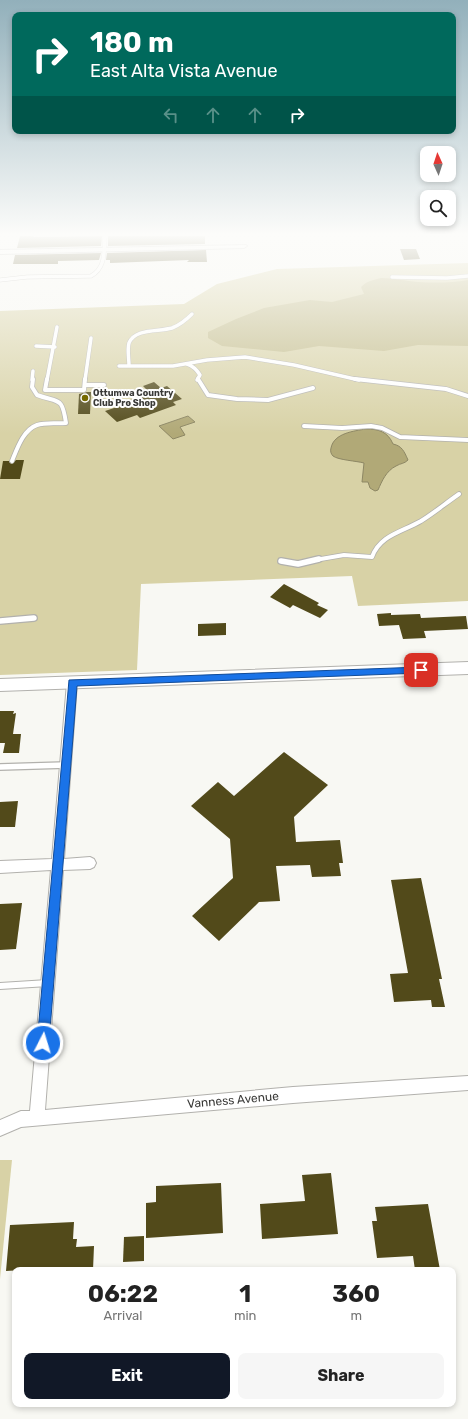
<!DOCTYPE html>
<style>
:root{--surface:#fff;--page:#f6f6f6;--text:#222;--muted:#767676;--accent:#111827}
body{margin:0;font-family:Rubik,sans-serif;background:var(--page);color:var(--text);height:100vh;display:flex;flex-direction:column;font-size:15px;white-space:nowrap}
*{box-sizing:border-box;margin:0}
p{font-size:13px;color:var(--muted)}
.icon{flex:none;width:22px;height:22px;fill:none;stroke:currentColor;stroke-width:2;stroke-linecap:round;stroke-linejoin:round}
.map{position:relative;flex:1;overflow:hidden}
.panel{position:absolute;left:12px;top:1267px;width:444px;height:140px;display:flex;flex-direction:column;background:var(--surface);border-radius:8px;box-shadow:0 2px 6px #0003}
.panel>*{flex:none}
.top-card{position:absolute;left:12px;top:12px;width:444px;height:122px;border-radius:8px;box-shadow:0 2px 6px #0003;background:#00695c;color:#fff;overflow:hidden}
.needle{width:26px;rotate:357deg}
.controls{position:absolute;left:420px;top:146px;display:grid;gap:8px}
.controls a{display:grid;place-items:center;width:36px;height:36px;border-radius:8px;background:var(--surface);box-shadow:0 2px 6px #0003;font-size:20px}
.pin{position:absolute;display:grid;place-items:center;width:34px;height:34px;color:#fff;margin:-17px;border-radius:8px;box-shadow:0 2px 6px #0006}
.me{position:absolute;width:44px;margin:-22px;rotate:5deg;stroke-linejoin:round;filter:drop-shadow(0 0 3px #0008)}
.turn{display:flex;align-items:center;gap:14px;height:84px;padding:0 12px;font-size:18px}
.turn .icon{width:52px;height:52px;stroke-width:2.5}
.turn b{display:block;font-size:28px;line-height:34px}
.lanes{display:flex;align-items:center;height:38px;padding:0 12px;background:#0003;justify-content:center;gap:20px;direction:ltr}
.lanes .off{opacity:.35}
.eta{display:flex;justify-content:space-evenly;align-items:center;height:68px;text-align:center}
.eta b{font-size:24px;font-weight:700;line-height:28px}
.action{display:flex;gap:8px;margin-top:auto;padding:8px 12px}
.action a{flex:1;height:46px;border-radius:8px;background:var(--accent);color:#fff;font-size:16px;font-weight:700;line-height:46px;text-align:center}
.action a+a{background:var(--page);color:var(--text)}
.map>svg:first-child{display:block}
.green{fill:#d8d2a6}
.forest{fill:#c1ba87}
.water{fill:#b1a977;stroke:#8d8764}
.building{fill:#524a1a}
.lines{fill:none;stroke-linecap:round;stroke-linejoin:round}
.service-far3-casing{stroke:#b2b1ad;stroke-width:4.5}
.service-far2-casing{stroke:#b2b1ad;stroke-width:5.5}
.service-far1-casing{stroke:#b2b1ad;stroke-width:8}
.service-casing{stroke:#b2b1ad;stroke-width:8}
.minor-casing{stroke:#b2b1ad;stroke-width:2}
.secondary-casing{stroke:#b2b1ad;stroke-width:2}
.service-far3{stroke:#fff;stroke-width:3.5}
.service-far2{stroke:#fff;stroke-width:4}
.service-far1{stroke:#fff;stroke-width:5.5}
.service{stroke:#fff;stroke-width:6}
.minor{fill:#fff;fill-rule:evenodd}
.secondary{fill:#fff;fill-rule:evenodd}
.route{fill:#1a73e8;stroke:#114b97}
.poi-dot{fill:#766900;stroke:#fff;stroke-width:1.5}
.labels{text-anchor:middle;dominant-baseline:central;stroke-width:4;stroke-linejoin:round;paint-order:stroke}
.far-poi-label{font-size:9px;font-weight:bold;fill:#393937;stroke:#fff;text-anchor:start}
.near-street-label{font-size:12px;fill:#393937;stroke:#fff}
</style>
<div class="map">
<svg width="468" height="1419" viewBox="0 0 468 1419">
<rect width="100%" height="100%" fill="#f8f8f3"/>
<g class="green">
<path d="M468,263V601L358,606L352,576L141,584L137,670L0,675V311L184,304L217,284L277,269Z"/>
<path d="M0,1160H12L0,1279Z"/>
</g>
<path class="forest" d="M381,278C394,278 405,281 418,282C434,283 452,283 468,280V346L418,345L384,351L319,346L284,352L222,346L208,338V332L236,319L264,308L310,300L332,302L364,294L361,287C367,281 373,280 381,278Z"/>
<g class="water">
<path d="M188,416L195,422L180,427L185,435L173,439L159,426Z"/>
<path d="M366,429C379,429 388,432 393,444C402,446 404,451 408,460C404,464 401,463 396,466C386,471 382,481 378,490L375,491L370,488L368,482H362L364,463C357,461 338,460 333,456C331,454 330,451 331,448C334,433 354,431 366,429Z"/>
</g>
<g class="building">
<path d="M20,236H34L33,237L102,236L101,246L17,248Z"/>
<path d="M108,236H205V244L108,246Z"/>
<path d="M400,249H416L420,259L404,260Z"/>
<path d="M206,250L207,262H187L189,260L110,263V260H106L107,253Z"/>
<path d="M101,253L99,260L58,261V264H13L15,255Z"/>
<path d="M154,382L161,388L167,386L182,399L173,402L176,405L140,418L137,415L117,422L105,411L129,403L127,401L150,393L143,386Z"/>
<path d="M87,392H91L90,414H78L79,394Z"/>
<path d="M16,460H24L20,479H0L3,461H9L10,463L12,464Z"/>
<path d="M284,584L319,603L317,605L328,610L320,618L293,605L290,608L270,597Z"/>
<path d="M391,613V615L420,614L421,618L466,616L468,629L424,631L426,638L403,639L399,625L379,626L377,614Z"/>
<path d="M226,623V635L198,636V624Z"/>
<path d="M0,711H14L13,714L16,713L13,734H21L19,753H3L5,743H0Z"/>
<path d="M284,752L328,785L294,817L296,842L340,840L343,863H339L341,876L312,877L310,865L276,866L280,901L259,902L219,941L192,916L233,878L230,839L191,806L218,782L234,796Z"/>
<path d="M18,801L15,827H0V802Z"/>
<path d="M421,878L442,979H439L445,1007H432L431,1000L394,1002L390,974L408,973L391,880Z"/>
<path d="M22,903L16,949L0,950V904Z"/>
<path d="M331,1173L338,1234L262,1239L260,1204L305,1201L302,1175Z"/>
<path d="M221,1183L223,1233L146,1238V1203L156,1202V1186Z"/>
<path d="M428,1204L440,1270H415L413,1256L377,1258L372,1221H377L375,1207Z"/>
<path d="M74,1222L73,1239H77L76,1247L94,1246L93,1270H72V1267L6,1271L10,1225Z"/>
<path d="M144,1236V1261L123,1262L124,1237Z"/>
</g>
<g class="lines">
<defs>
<g id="service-far3">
<path d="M392,277L447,278L468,276"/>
<path d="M0,280L27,277L91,276C106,268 104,251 105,236"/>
<path d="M36,346L55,347"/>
<path d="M187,364C193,366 197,370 200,375L197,380"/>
<path d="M129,365C129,358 127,350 129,343C135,328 159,332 172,328C180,325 186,320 192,314"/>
<path d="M119,366H173L207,360L245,357L294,365L359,380"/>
<path d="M32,380L33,371"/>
<path d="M47,380L57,327"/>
<path d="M85,380L91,338"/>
</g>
<g id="service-far2">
<path d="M47,379L45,390H84L85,379"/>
<path d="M198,379L208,395L237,399L268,400L313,388"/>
<path d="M355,379L446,389L468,396"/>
<path d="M85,385H104"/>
<path d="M304,426L342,428L371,426L382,428L400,437L468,440"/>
<path d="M12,461C17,449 23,430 37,425C46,422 57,424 66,423C62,396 59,403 37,395L32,387L33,379"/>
<path d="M315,560L344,555L372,557C380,535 402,532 421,521C434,513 446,503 459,494"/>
</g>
<g id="service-far1">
<path d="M281,561L298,564L319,559"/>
<path d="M0,621L34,618"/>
<path d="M0,767L66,765"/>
</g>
<path id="service" d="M0,986L48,983"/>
<g id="minor">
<path d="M246,245L247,246L244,248L0,254V250Z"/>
<path d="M72,679L76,680L77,683L64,859L90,857L94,859L96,863L94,867L90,869L63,870L45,1110L293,1087L468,1076V1090L293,1103L21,1127L0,1136V1120L21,1111H30L51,870L0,873V861L52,859L67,683L68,680Z"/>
</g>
<path id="secondary" d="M468,662V674L0,691V679Z"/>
</defs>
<use href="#service-far3" class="service-far3-casing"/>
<use href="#service-far2" class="service-far2-casing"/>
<use href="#service-far1" class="service-far1-casing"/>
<use href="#service" class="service-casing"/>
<use href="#minor" class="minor-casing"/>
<use href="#secondary" class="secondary-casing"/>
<use href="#service-far3" class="service-far3"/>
<use href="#service-far2" class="service-far2"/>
<use href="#service-far1" class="service-far1"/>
<use href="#service" class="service"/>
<use href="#minor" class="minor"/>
<use href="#secondary" class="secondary"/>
</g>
<linearGradient id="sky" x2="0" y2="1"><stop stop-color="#92b0bb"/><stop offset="0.54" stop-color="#fcfcfa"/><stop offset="1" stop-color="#fcfcfa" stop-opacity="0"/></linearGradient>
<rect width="468" height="434" fill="url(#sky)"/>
<path class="route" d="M421,667L425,670L421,673L77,686L49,1043L48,1047L43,1049L39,1047L37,1043L69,680Z"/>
<circle class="poi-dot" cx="85" cy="398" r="4"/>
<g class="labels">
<g class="far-poi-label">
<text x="93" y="393">Ottumwa Country<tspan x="93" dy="10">Club Pro Shop</tspan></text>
</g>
<g class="near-street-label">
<text transform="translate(233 1100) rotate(-5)">Vanness Avenue</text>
</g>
</g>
</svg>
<div class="controls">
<a><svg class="needle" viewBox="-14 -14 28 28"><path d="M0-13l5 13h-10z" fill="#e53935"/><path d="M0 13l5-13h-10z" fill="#767676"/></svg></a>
<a><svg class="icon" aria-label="search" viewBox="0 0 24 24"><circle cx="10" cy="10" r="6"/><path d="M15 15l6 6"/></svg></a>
</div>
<div class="pin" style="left:421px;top:670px;background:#d93025"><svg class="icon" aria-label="arrive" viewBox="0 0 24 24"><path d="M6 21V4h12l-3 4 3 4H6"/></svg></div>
<svg class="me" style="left:43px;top:1043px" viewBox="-20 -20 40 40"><circle r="17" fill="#1a73e8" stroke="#fff" stroke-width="3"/><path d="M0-11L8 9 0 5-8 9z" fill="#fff"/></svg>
<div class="top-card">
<div class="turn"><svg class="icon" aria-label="right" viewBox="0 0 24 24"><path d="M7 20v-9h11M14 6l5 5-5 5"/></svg><div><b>180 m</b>East Alta Vista Avenue</div></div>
<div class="lanes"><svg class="icon off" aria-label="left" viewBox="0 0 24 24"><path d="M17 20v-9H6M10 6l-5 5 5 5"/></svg><svg class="icon off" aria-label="ahead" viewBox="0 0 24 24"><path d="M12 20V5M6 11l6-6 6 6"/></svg><svg class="icon off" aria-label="ahead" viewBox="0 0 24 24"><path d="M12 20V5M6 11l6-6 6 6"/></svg><svg class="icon" aria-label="right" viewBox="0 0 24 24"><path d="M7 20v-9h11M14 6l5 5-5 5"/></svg></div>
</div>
<section class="panel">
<div class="eta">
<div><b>06:22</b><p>Arrival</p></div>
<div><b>1</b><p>min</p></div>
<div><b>360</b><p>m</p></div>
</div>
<div class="action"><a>Exit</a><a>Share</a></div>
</section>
</div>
